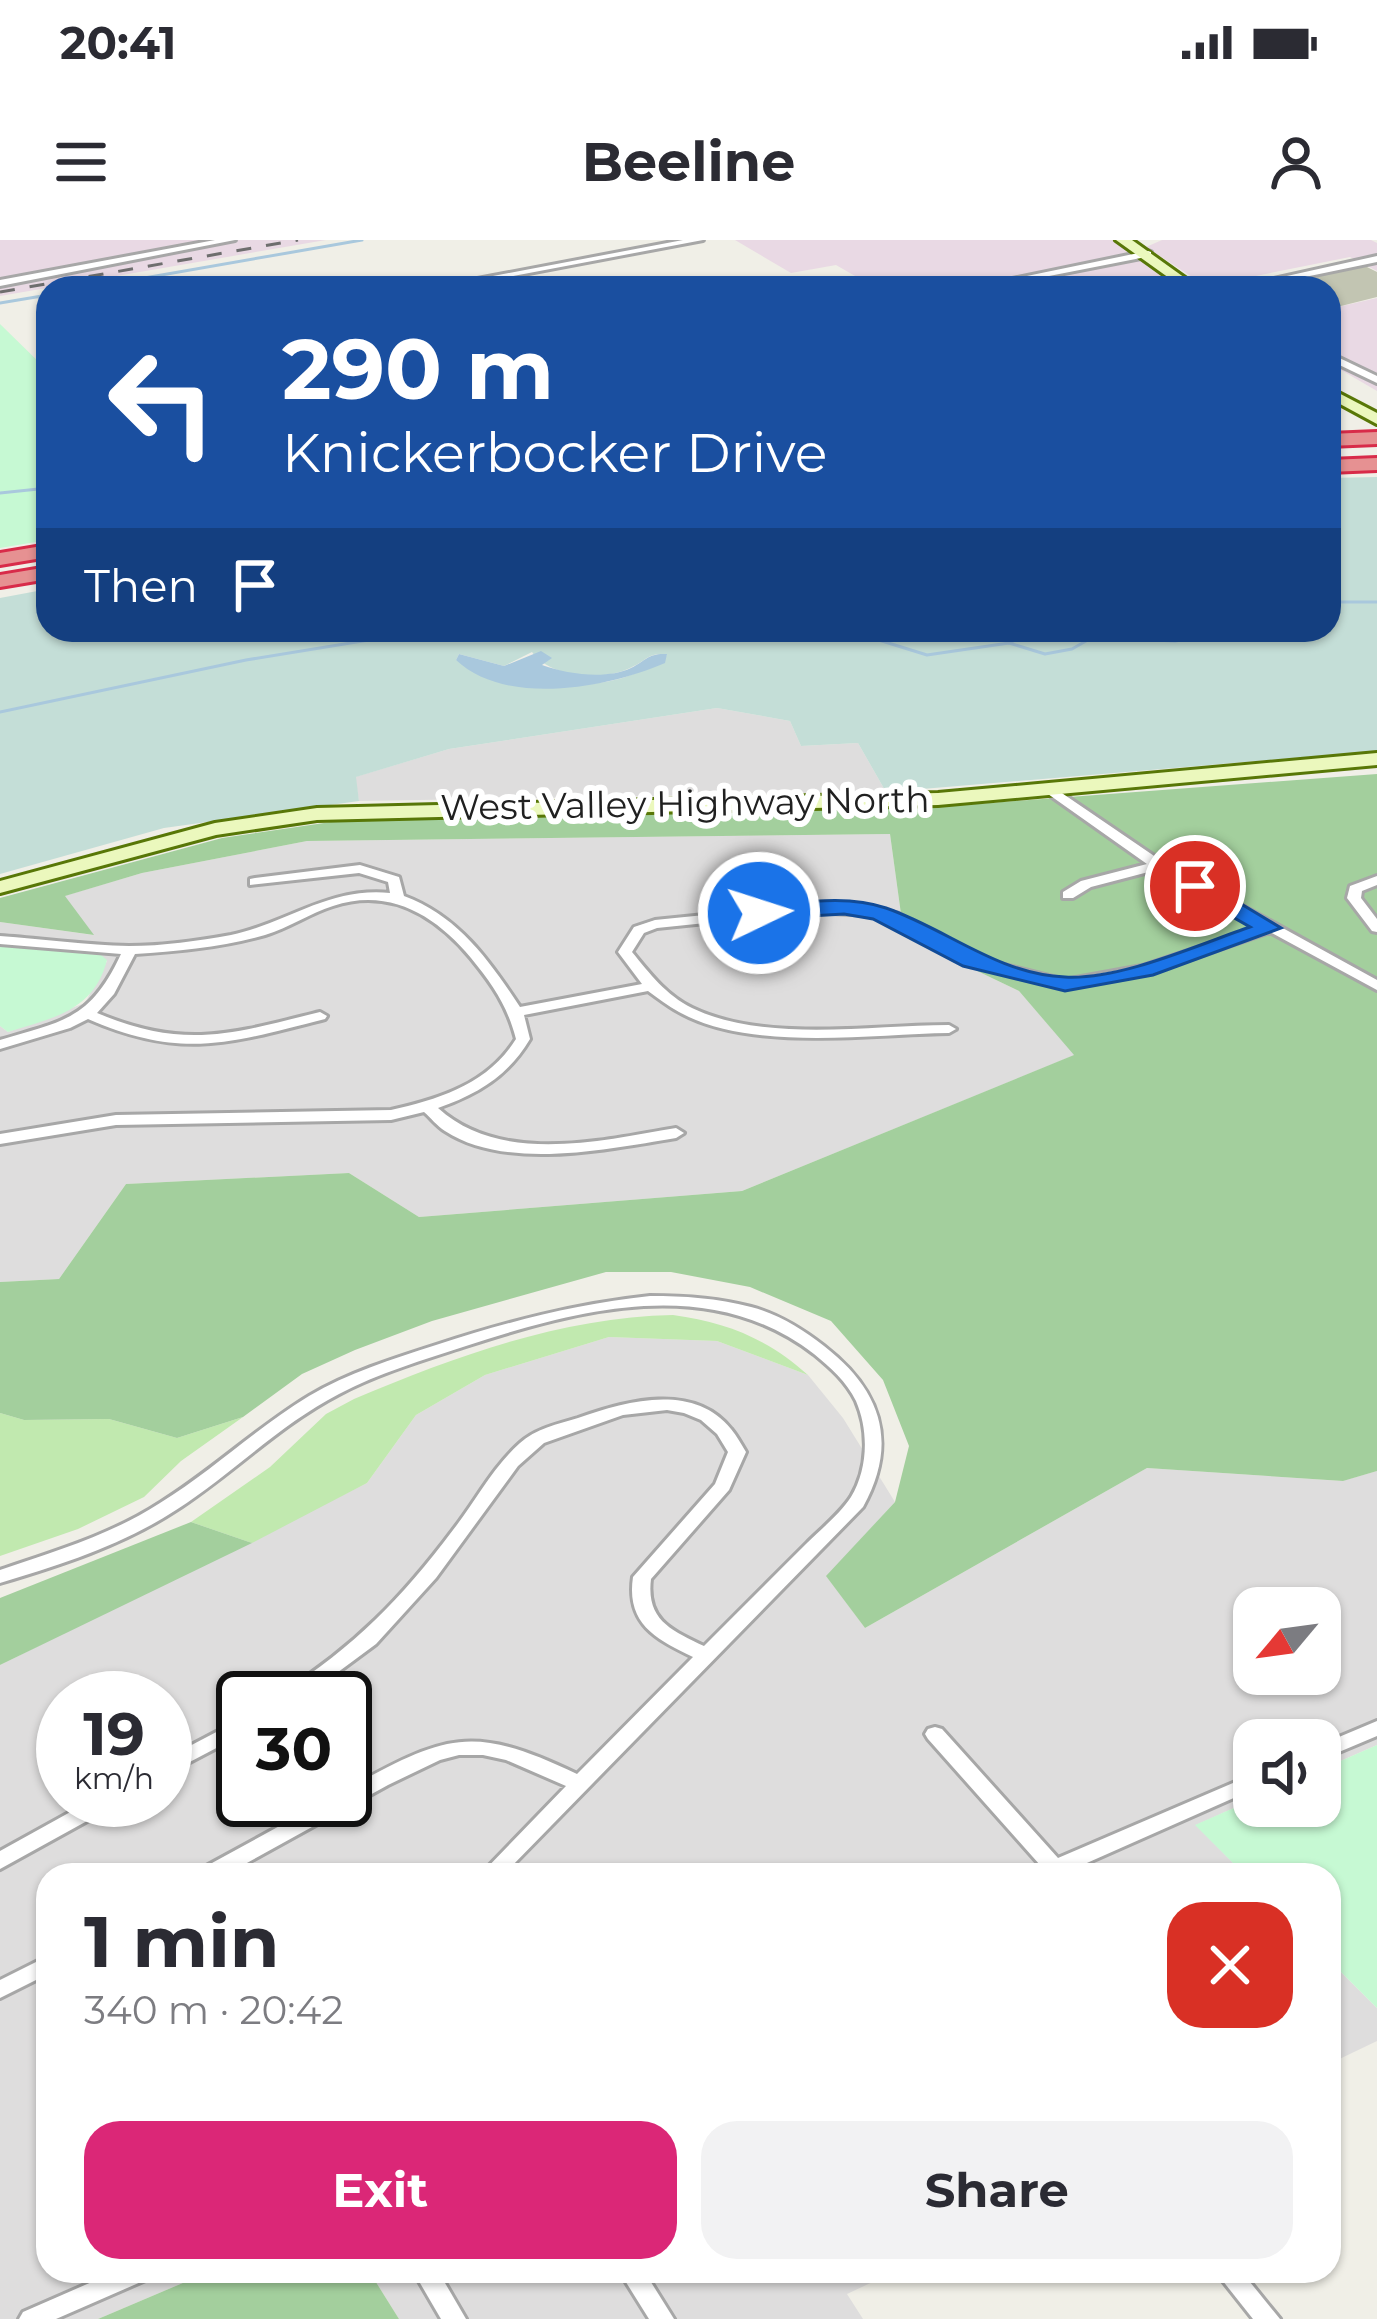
<!DOCTYPE html>
<meta charset="utf-8">
<style>
:root{--surface:#fff;--page:#f2f2f3;--text:#2b2b33;--muted:#7c7c81;--accent:#db2777}
body{margin:0;font-family:Montserrat,sans-serif;background:var(--page);color:var(--text);height:100vh;display:flex;flex-direction:column;font-size:45px;white-space:nowrap}
*{box-sizing:border-box;margin:0}
p{font-size:39px;color:var(--muted)}
.icon{flex:none;width:66px;height:66px;fill:none;stroke:currentColor;stroke-width:2;stroke-linecap:round;stroke-linejoin:round}
.map{position:relative;flex:1;overflow:hidden}
.side{position:absolute;left:36px;top:1623px;width:1305px;height:420px;display:flex;flex-direction:column;background:var(--surface);border-radius:36px;box-shadow:0 3px 9px #0004}
.side>*{flex:none}
.banner{position:absolute;left:36px;top:36px;width:1305px;height:366px;border-radius:36px;box-shadow:0 3px 9px #0004;background:#1a4fa0;color:#fff;overflow:hidden}
.needle{width:78px;rotate:241deg}
.controls{position:absolute;left:1233px;top:1347px;display:grid;gap:24px}
.controls a{display:grid;place-items:center;width:108px;height:108px;border-radius:24px;background:var(--surface);box-shadow:0 3px 9px #0004;font-size:60px}
.speed{position:absolute;left:36px;top:1431px;display:flex;gap:24px;font-size:60px;font-weight:700;text-align:center}
.speed>*{display:grid;place-content:center;width:156px;height:156px;border-radius:50%;background:var(--surface);box-shadow:0 3px 9px #0004;line-height:1}
.speed small{font-size:30px;font-weight:400}
.speed .limit{border:6px solid #111;border-radius:18px;background:#fff;color:#111}
.pin{position:absolute;display:grid;place-items:center;width:102px;height:102px;color:#fff;margin:-51px;border:6px solid #fff;border-radius:50%;box-shadow:0 3px 12px #0007}
.me{position:absolute;width:132px;margin:-66px;rotate:86deg;stroke-linejoin:round;filter:drop-shadow(0 0 9px #0008)}
.turn{display:flex;align-items:center;gap:42px;height:252px;padding:0 48px;font-size:54px}
.turn .icon{width:156px;height:156px;stroke-width:2.5}
.turn b{display:block;font-size:84px;line-height:102px}
.then{display:flex;align-items:center;height:114px;padding:0 48px;background:#0003;gap:24px;font-size:45px}
.round{display:grid;place-items:center;flex:none;width:126px;height:126px;border-radius:36px;background:var(--page)}
.summary{display:flex;align-items:center;justify-content:space-between;height:204px;padding:0 48px}
h1{font-size:72px;font-weight:700;line-height:90px}
.action{display:flex;gap:24px;margin-top:auto;padding:24px 48px}
.action a{flex:1;height:138px;border-radius:36px;background:var(--accent);color:#fff;font-size:48px;font-weight:700;line-height:138px;text-align:center}
.action a+a{background:var(--page);color:var(--text)}
.status{display:flex;justify-content:space-between;align-items:center;height:84px;padding:0 60px;background:var(--surface);direction:ltr}
.status svg{height:33px;fill:currentColor}
header{display:flex;justify-content:space-between;align-items:center;height:156px;padding:0 48px;background:var(--surface);font-size:54px;font-weight:700}
.map>svg:first-child{display:block}
.residential{fill:#dedddd;fill-rule:evenodd}
.industrial{fill:#e9d9e4}
.construction{fill:#c2c5b2}
.grass{fill:#c1e9af}
.forest{fill:#a3cf9d}
.wetland{fill:#c4ded7;fill-rule:evenodd}
.park{fill:#c6f9d3}
.water{fill:#a9c8dd}
.lines{fill:none;stroke-linecap:round;stroke-linejoin:round}
.stream{stroke:#a9c8dd;stroke-width:3}
.street-casing{stroke:#a7a7a7;stroke-width:6}
.secondary-casing{stroke:#587707;stroke-width:6}
.highway-casing{stroke:#d82b49;stroke-width:6}
.street{fill:#fff;fill-rule:evenodd}
.secondary{fill:#ebf8bd;fill-rule:evenodd}
.highway{fill:#e69192;fill-rule:evenodd}
.rail{stroke:#6e6e6e;stroke-width:3;stroke-dasharray:15 15;stroke-linecap:butt}
.route{fill:#1a73e8;stroke:#114b97;stroke-width:3}
.labels{text-anchor:middle;dominant-baseline:central;stroke-width:12;stroke-linejoin:round;paint-order:stroke}
.far-street-label{font-size:36px;fill:#202020;stroke:#fff}
</style>
<div class="status"><b>20:41</b><svg viewBox="0 0 49 12"><path d="M0 12V9h3v3zM5 12V6h3v6zM10 12V3h3v9zM15 12V0h3v12zM26 1h20v11H26zM47 4h2v5h-2z"/></svg></div>
<header><svg class="icon" aria-label="menu" viewBox="0 0 24 24"><path d="M4 6h16M4 12h16M4 18h16"/></svg>Beeline<svg class="icon" aria-label="person" viewBox="0 0 24 24"><circle cx="12" cy="8" r="4"/><path d="M4 21q1-7 8-7t8 7"/></svg></header>
<div class="map">
<svg width="1377" height="2079" viewBox="0 0 1377 2079">
<rect width="100%" height="100%" fill="#f0efe7"/>
<g class="residential">
<path d="M717,468L790,481L801,506L858,503L886,552L359,561L355,537L449,509Z"/>
<path d="M890,594L904,696L1019,751L1075,815L742,951L419,977L349,933L126,944L59,1039L0,1042V786L8,792L85,763L107,721L100,715L0,706V682L93,695L64,656L142,633L307,601Z"/>
<path d="M609,1097L717,1101L808,1135L843,1178L895,1262L827,1336L865,1388L1147,1228L1342,1241L1377,1231V1505L1320,1530V1500H1254V1559L1196,1585L1245,1635H48V2031H211L98,2079H0V1425L367,1243L416,1175L485,1135ZM1254,1368H1320V1434H1254ZM63,1458H165V1560H63ZM243,1458H345V1560H243Z"/>
<path d="M1329,1720L1377,1768V1801L1329,1824Z"/>
<path d="M369,2031H896L847,2054L863,2079H399Z"/>
</g>
<g class="industrial">
<path d="M0,0H326L0,56Z"/>
<path d="M735,0H1115L1180,48H876L836,25L791,33Z"/>
<path d="M1162,0H1371L1377,3V31L1350,17L1206,46L1146,7Z"/>
<path d="M1377,58V151L1329,123V69Z"/>
</g>
<path class="construction" d="M1365,26L1377,32V57L1329,69V48H1264Z"/>
<g class="grass">
<path d="M673,1075C726,1082 768,1099 808,1135L717,1101L609,1097L485,1135L416,1175L367,1243L252,1303L191,1282L270,1227L326,1174L354,1159C456,1116 563,1077 673,1075Z"/>
<path d="M0,1173L24,1180L109,1179L177,1198L243,1177L181,1221L144,1257L78,1289L0,1316Z"/>
</g>
<g class="forest">
<path d="M1377,534V1231L1343,1241L1147,1228L865,1388L826,1336L895,1262L909,1206L883,1140L831,1081L750,1047L671,1032H606L432,1081L355,1110L302,1134L243,1177L177,1198L109,1179L24,1180L0,1173V1042L59,1039L126,944L349,933L419,977L742,951L1074,815L1019,751L904,696L890,594L307,601L142,633L65,656L94,695L0,682V658L222,598L358,578L936,567Z"/>
<path d="M191,1282L252,1303L0,1425V1358Z"/>
<path d="M211,2031H369L399,2079H98Z"/>
</g>
<path class="wetland" d="M1377,237V511L886,552L858,503L801,506L790,481L717,468L449,509L356,537L359,561L164,588L0,634V358L48,349V390H1329V238ZM532,412C550,438 604,442 632,427C648,420 648,412 667,415C598,466 531,438 456,420L459,414L504,426Z"/>
<g class="park">
<path d="M0,84L48,131V300L0,308Z"/>
<path d="M0,706L101,715L107,720C94,771 53,778 8,792L0,786Z"/>
<path d="M1377,1505V1768L1329,1720V1635H1245L1195,1585L1254,1559V1566H1320V1530Z"/>
</g>
<path class="water" d="M541,411L552,418L542,425C567,434 606,440 631,428C647,420 648,413 667,414L665,423C608,448 506,467 456,420L459,414L504,426Z"/>
<g class="lines">
<g class="stream">
<path d="M87,48L362,0"/>
<path d="M0,63L48,55"/>
<path d="M0,253L48,248"/>
<path d="M1329,362H1377"/>
<path d="M797,390L869,397L927,415L1009,403L1045,414L1072,409L1093,397L1175,401L1251,390"/>
<path d="M1009,403L1037,390"/>
<path d="M0,472L246,420L430,390"/>
</g>
<defs>
<g id="street">
<path d="M215,0H235L0,46V40Z"/>
<path d="M683,0H703L450,48H430Z"/>
<path d="M1148,11L1151,12V16L988,48H969Z"/>
<path d="M1377,16V22L1252,48H1233Z"/>
<path d="M1329,113L1377,136V143L1329,120Z"/>
<path d="M1053,547L1163,622L1377,740V750L1270,692L1150,733L1065,748L966,724L889,680L871,675L812,672L657,688L644,693L632,712C650,734 666,755 692,768C764,803 871,785 949,785L956,789L949,793C870,794 750,812 679,772C668,766 658,758 648,751L524,775L530,799C508,836 478,854 438,868C501,925 599,901 676,888L684,893L676,898C608,909 506,931 445,891C437,886 431,878 424,872L391,880L116,885L0,904V894L116,875L391,870C440,859 488,844 516,799C507,765 493,745 471,718C436,676 390,647 333,666C310,673 289,688 265,695C223,707 179,711 135,714L114,754L97,773C185,810 231,794 320,772L327,776L325,779C230,803 182,820 88,779L70,788L0,809V800C64,781 91,779 121,714L0,704V696C43,699 86,705 129,706C163,706 198,701 231,695C288,683 328,647 390,653L388,642L359,633L250,645V639L255,638L360,625L399,637L404,656C458,676 489,720 520,767L642,744L618,712L634,687L655,680L812,664L871,667L899,674L976,718L1065,740L1142,726L1259,687L1156,630L1091,647L1073,658H1063V652L1081,641L1147,624L1048,554V548Z"/>
<path d="M1377,636V645L1362,651L1361,658L1377,679V692L1372,691L1347,658L1350,646Z"/>
<path d="M650,1056C684,1056 717,1058 751,1067C778,1074 802,1089 824,1106C881,1150 899,1202 863,1267L503,1635H480L566,1546L506,1520L483,1515H459L440,1520L388,1545L225,1635H198L201,1629L327,1560H345V1550C445,1495 471,1483 577,1534L693,1417C656,1399 626,1384 633,1337L715,1244L728,1212L717,1194L701,1180L684,1173L667,1170L623,1175L544,1203L518,1226L436,1338L376,1404L303,1458H279L282,1453C355,1406 401,1359 453,1290C475,1262 493,1227 520,1203C535,1189 558,1184 578,1178C625,1161 694,1142 731,1189C737,1196 741,1204 746,1212L729,1250L651,1339C646,1380 671,1390 704,1406C738,1372 772,1338 807,1303C821,1289 840,1274 851,1257C868,1229 869,1191 856,1161C846,1141 831,1128 814,1114C710,1034 580,1069 466,1106C423,1120 379,1133 339,1154C279,1185 232,1234 176,1270C123,1305 60,1325 0,1343V1330C55,1311 111,1295 160,1263C212,1231 256,1188 309,1156C348,1133 392,1119 436,1105C507,1082 575,1064 650,1056Z"/>
<path d="M243,1478V1494L165,1535V1519Z"/>
<path d="M1377,1481V1496L1320,1520V1505Z"/>
<path d="M935,1487L942,1489L1058,1618L1254,1534V1549L1062,1634L1028,1635L1031,1629L1040,1625L928,1499L925,1494L928,1489Z"/>
<path d="M92,1560H119L116,1565L0,1629V1611Z"/>
<path d="M48,1716V1734L0,1758V1740Z"/>
<path d="M117,2031H154L150,2038L56,2079H19L23,2072Z"/>
<path d="M413,2031H438L466,2079H441Z"/>
<path d="M619,2031H644L674,2079H649Z"/>
<path d="M1215,2031H1241L1280,2079H1253Z"/>
</g>
<g id="secondary">
<path d="M1116,0H1132L1199,48H1183Z"/>
<path d="M1329,148L1377,173V184L1329,158Z"/>
<path d="M1377,513V525L938,565L317,580L216,595L0,653V641L215,583L317,568L938,553Z"/>
</g>
<g id="highway">
<path d="M1377,192V204L1329,206V194Z"/>
<path d="M1377,218V230L1329,232V220Z"/>
<path d="M48,305V317L0,325V313Z"/>
<path d="M48,327V339L0,347V335Z"/>
</g>
</defs>
<use href="#street" class="street-casing"/>
<use href="#secondary" class="secondary-casing"/>
<use href="#highway" class="highway-casing"/>
<use href="#street" class="street"/>
<use href="#secondary" class="secondary"/>
<use href="#highway" class="highway"/>
<path class="rail" d="M0,52L298,0"/>
</g>
<path class="route" d="M1187,641H1203L1281,688L1153,735L1065,751L963,726L873,679L844,674L759,679L747,673L759,666C799,663 847,654 886,668C947,689 997,734 1065,737C1121,740 1197,705 1250,687L1187,651Z"/>
<g class="labels">
<g class="far-street-label">
<text transform="translate(685 563) rotate(-1)">West Valley Highway North</text>
</g>
</g>
</svg>
<div class="controls">
<a><svg class="needle" viewBox="-14 -14 28 28"><path d="M0-13l5 13h-10z" fill="#e53935"/><path d="M0 13l5-13h-10z" fill="#7c7c81"/></svg></a>
<a><svg class="icon" aria-label="sound" viewBox="0 0 24 24"><path d="M4 9h4l5-4v14l-5-4H4zM17 9q2 3 0 6"/></svg></a>
</div>
<div class="speed"><div>19<small>km/h</small></div><div class="limit">30</div></div>
<div class="pin" style="left:1195px;top:646px;background:#d93025"><svg class="icon" aria-label="arrive" viewBox="0 0 24 24"><path d="M6 21V4h12l-3 4 3 4H6"/></svg></div>
<svg class="me" style="left:759px;top:673px" viewBox="-20 -20 40 40"><circle r="17" fill="#1a73e8" stroke="#fff" stroke-width="3"/><path d="M0-11L8 9 0 5-8 9z" fill="#fff"/></svg>
<div class="banner">
<div class="turn"><svg class="icon" aria-label="left" viewBox="0 0 24 24"><path d="M17 20v-9H6M10 6l-5 5 5 5"/></svg><div><b>290 m</b>Knickerbocker Drive</div></div>
<div class="then">Then<svg class="icon" aria-label="arrive" viewBox="0 0 24 24"><path d="M6 21V4h12l-3 4 3 4H6"/></svg></div>
</div>
<section class="side">
<div class="summary"><div><h1>1 min</h1><p>340 m · 20:42</p></div><a class="round" style="background:#d93025;color:#fff"><svg class="icon" aria-label="close" viewBox="0 0 24 24"><path d="M6 6l12 12M18 6L6 18"/></svg></a></div>
<div class="action"><a>Exit</a><a>Share</a></div>
</section>
</div>
